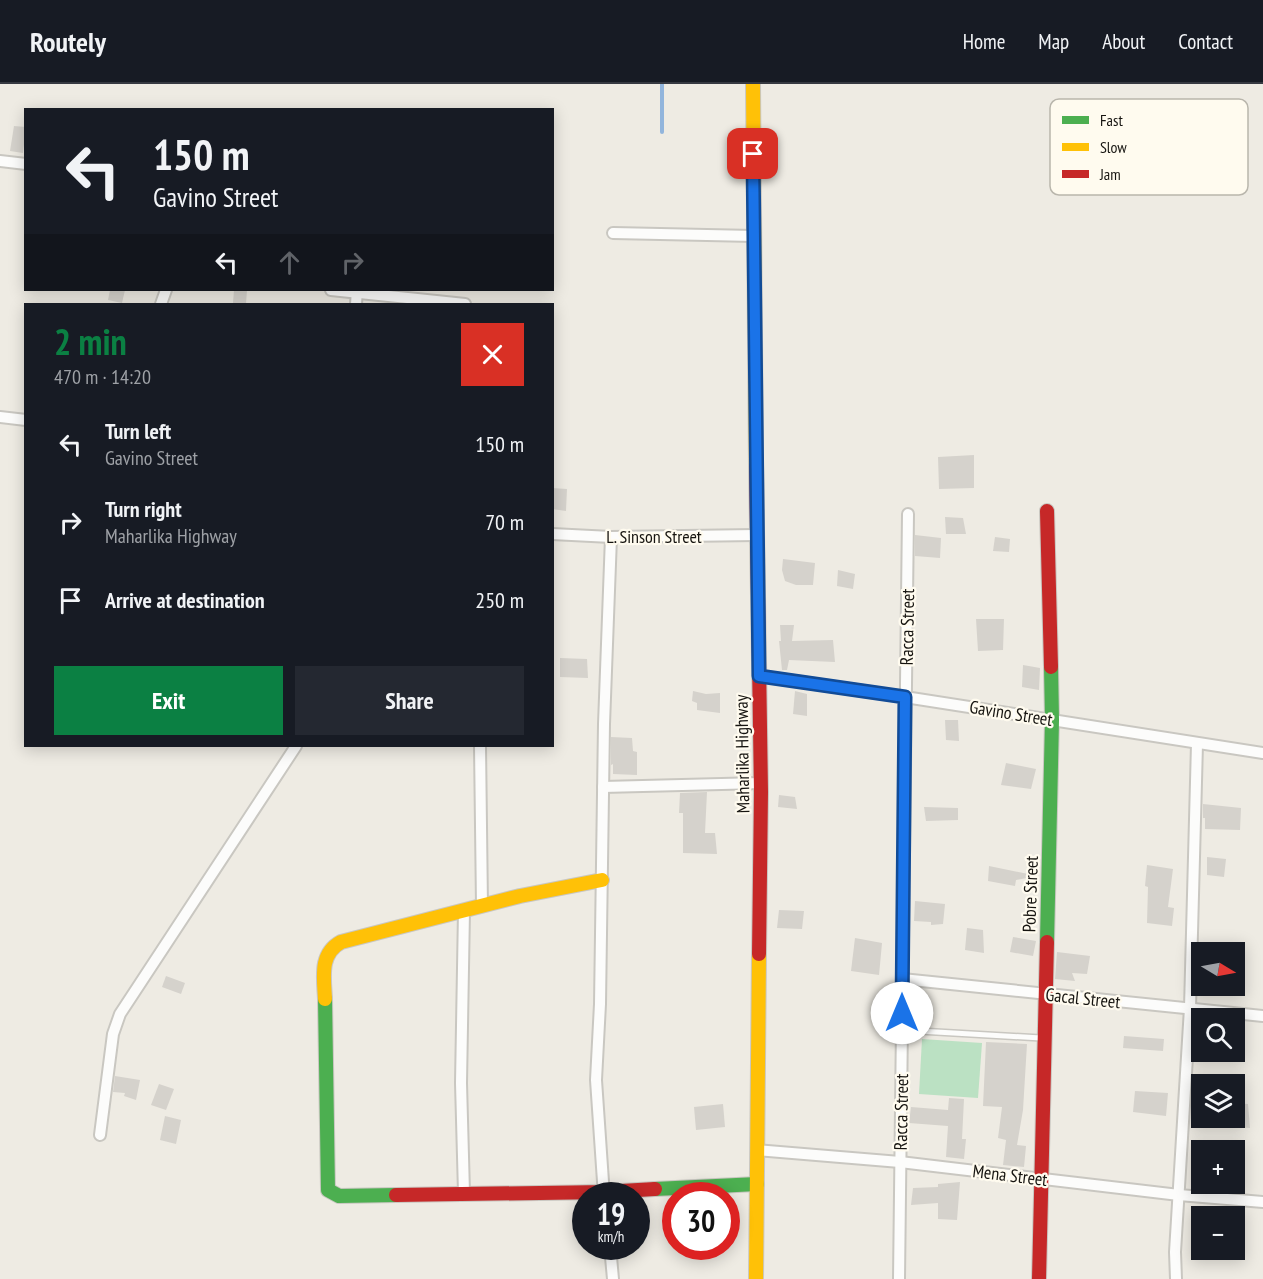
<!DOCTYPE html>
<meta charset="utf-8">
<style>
:root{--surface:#171b24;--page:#242831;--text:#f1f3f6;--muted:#9ea1a6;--line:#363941;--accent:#0b8043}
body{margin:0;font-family:"PT Sans Narrow",sans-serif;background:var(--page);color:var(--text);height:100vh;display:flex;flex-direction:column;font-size:22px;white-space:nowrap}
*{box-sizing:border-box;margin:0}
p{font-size:20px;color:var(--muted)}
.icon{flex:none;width:33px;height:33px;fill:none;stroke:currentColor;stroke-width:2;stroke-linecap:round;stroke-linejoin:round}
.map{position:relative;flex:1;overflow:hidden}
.side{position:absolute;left:24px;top:219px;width:530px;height:444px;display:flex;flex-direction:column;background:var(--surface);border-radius:0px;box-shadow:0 3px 15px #0003}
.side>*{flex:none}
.top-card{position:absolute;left:24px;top:24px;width:530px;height:183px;border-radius:0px;box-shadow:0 3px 15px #0003;background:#171b24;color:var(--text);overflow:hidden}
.needle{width:39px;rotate:100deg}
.buttons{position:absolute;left:1191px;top:858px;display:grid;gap:12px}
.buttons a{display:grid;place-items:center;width:54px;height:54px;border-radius:0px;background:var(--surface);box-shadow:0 3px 15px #0003;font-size:30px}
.speed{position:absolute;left:572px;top:1098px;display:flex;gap:12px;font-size:30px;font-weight:700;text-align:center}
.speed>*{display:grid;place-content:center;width:78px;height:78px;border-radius:50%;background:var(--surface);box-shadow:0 3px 15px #0003;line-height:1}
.speed small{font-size:15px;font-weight:400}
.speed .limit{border:9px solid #d22;background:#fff;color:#111}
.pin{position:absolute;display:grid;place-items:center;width:51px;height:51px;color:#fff;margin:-26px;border-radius:12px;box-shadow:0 3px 9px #0006}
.me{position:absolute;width:66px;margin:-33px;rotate:0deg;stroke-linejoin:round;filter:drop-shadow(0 0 4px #0008)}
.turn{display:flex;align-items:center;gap:21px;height:126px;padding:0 30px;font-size:27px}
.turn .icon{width:78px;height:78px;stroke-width:2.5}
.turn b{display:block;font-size:42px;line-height:51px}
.lanes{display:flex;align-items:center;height:57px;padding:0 30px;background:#0003;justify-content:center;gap:30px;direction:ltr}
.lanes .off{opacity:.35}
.round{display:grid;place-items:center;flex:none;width:63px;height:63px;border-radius:0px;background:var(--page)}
.head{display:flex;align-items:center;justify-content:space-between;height:102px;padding:0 30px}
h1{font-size:36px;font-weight:700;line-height:45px;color:var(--accent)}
.button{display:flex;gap:12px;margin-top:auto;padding:12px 30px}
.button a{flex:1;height:69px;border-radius:0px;background:var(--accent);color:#fff;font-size:24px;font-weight:700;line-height:69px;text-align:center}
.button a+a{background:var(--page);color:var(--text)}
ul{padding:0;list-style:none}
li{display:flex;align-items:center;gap:18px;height:78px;padding:0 30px}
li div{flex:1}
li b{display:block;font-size:22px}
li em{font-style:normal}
header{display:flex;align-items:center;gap:36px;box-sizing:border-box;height:84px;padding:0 30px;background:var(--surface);border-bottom:2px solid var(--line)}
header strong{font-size:28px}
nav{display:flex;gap:33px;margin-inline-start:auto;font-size:21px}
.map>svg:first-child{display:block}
.green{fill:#bbe1c3}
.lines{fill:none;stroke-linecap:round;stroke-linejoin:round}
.stream{stroke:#92b5dc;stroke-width:4}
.building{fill:#d5d2cc}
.lane-casing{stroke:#c9c7c1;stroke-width:8}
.street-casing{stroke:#c9c7c1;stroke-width:14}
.fast-casing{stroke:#c9c7c1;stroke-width:16}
.slow-casing{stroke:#c9c7c1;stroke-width:16}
.jam-casing{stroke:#c9c7c1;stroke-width:16}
.lane{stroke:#fcfcfb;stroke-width:5}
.street{stroke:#fcfcfb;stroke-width:10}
.fast{stroke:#4caf50;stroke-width:14}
.slow{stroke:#ffc107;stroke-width:14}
.jam{stroke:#c62828;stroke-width:14}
.route-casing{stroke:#114b97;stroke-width:15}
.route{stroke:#1a73e8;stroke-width:10}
.labels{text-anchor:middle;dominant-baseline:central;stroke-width:4.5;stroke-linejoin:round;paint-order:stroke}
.street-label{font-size:18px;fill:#161410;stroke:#fffbef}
.key{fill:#fffbef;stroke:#b9b6ac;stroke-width:1.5}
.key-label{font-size:16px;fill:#161410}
</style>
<header>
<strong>Routely</strong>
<nav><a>Home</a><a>Map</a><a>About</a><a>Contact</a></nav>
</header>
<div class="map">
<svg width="1263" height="1195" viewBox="0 0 1263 1195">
<rect width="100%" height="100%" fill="#eeebe3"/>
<path class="green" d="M922,955L982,959L978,1014L919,1010Z"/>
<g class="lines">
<path class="stream" d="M662,0V48"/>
</g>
<g class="building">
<path d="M14,42L26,43L23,69L10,67Z"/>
<path d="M110,206H125L122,219L108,216Z"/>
<path d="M234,206H247L246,220L233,219Z"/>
<path d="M974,371V404L939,405L938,373Z"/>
<path d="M552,404L567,405L566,427L552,425Z"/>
<path d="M945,433L963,434L966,450H946Z"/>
<path d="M915,451L941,454L940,474L915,472Z"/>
<path d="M995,453L1010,455L1009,468L993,467Z"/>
<path d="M783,475L815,479L813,501H796L785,497L782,486Z"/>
<path d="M838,486L855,490L853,505L837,502Z"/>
<path d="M976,535H1004L1003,566L978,567Z"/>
<path d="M780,541H794L792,557L833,556L835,578L789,576L787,586H782L779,557H781Z"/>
<path d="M560,574L587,575L588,594L560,593Z"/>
<path d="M1023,581L1040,584L1039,606L1022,603Z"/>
<path d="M693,607L706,610L720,609V629L697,626V619L692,617Z"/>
<path d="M795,607L807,610V632L793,630Z"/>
<path d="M945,636H958L959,657L946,656Z"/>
<path d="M611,653L632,654L633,667L637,668V691L613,690V680L611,681Z"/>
<path d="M1006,679L1036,685L1031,705L1001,701Z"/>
<path d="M707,708L705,749H715L717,770L683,769V729H679L680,709Z"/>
<path d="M779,711L795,713L797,725L778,723Z"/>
<path d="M1203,720L1241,724L1240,746L1205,745V734H1203Z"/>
<path d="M924,723L958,724V736L926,737Z"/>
<path d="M1207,773L1226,775L1224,793L1207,791Z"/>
<path d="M1147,781L1173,785L1168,823L1174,824L1172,842L1147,839L1148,803L1145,802Z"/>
<path d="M989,782L1038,792L1016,796L1015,802L988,797Z"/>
<path d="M915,817L945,820L943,840L931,841V838L914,837Z"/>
<path d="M779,826L804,827L802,845L777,844Z"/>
<path d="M967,844L983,846L984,869L965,866Z"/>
<path d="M1013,853L1036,857L1033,872L1010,868Z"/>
<path d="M855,854L882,859L879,891L851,887Z"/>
<path d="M1057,868L1090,872L1087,890L1072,889L1075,897L1055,895Z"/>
<path d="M166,892L185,899L181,910L162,903Z"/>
<path d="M911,913H925V919L932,920L931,939L910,938Z"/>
<path d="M1124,952L1164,955L1163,967L1123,964Z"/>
<path d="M986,958L1027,960L1023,1026L1017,1061L1026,1062L1024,1083L1003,1081L1006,1056L998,1054L1002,1023L983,1022Z"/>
<path d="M115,992L140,996L136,1016L124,1012L125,1009L113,1008Z"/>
<path d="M159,1000L174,1005L166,1026L151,1021Z"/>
<path d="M1135,1007L1168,1009L1166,1032L1133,1028Z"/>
<path d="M949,1014L964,1015L962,1055H966L964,1075L946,1073L948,1042L909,1039L911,1023L948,1026Z"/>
<path d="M1234,1019L1248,1020L1250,1044L1234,1043Z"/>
<path d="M723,1020L725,1043L696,1046L694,1023Z"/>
<path d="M165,1032L181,1036L176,1060L160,1056Z"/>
<path d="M960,1098L957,1136L938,1135V1119L911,1121L913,1104L938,1103V1100Z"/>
</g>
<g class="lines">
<defs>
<path id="lane" d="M902,946L1041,954"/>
<g id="street">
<path d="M0,77L26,80"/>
<path d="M613,149L754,152"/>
<path d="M331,206L465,220"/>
<path d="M161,220L166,206"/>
<path d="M356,220L357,206"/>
<path d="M0,333L26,336"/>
<path d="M552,450L611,453L756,451"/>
<path d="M759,592L905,613L1263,669"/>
<path d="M480,662L482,822"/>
<path d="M603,703L761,699"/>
<path d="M902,895L1263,932"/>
<path d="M100,1051L113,950L120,930L296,662"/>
<path d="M757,1066L900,1078L1179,1111L1263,1118"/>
<path d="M464,1109L461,999L464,827"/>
<path d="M604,1112L596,996L600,920L604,640L611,453"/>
<path d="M610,1162L613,1195"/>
<path d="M899,1195L908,430"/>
<path d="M1176,1195L1175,1168L1190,924L1197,660"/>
</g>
<g id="fast">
<path d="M1047,858L1052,636L1051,583"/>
<path d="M325,915L328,1106L339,1112L396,1111"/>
<path d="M655,1105L757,1100"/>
</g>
<g id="slow">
<path d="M753,0L756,381"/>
<path d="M325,915C324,894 319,870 341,858L520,812L602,796"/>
<path d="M756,1195L759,870"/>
</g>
<g id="jam">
<path d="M756,381L761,708L759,870"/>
<path d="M1047,427L1051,583"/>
<path d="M396,1111L604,1108L655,1105"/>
<path d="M1039,1195L1047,858"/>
</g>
</defs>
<use href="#lane" class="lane-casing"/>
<use href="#street" class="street-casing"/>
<use href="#fast" class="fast-casing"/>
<use href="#slow" class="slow-casing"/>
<use href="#jam" class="jam-casing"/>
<use href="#lane" class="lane"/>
<use href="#street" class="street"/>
<use href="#fast" class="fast"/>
<use href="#slow" class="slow"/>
<use href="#jam" class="jam"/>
</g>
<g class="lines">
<defs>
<path id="route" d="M753,70L759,592L905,613L902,929"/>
</defs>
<use href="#route" class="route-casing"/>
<use href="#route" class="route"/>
</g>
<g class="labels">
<g class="street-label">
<text x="654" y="452">L. Sinson Street</text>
<text transform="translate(907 543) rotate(-89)">Racca Street</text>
<text transform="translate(1011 629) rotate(9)">Gavino Street</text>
<text transform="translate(742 670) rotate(-91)">Maharlika Highway</text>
<text transform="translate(1030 810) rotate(-88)">Pobre Street</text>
<text transform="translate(1083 914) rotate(6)">Gacal Street</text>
<text transform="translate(901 1028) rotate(-89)">Racca Street</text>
<text transform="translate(1010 1091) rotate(7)">Mena Street</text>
</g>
</g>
<rect x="1050" y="15" width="198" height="96" rx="9" class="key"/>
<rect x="1062" y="32" width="27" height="8" fill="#4caf50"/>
<rect x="1062" y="59" width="27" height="8" fill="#ffc107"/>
<rect x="1062" y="86" width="27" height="8" fill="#c62828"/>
<g class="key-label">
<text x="1100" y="42">Fast</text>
<text x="1100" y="69">Slow</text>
<text x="1100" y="96">Jam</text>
</g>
</svg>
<div class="buttons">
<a><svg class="needle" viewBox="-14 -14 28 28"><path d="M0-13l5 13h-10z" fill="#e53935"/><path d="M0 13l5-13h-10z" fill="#9ea1a6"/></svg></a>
<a><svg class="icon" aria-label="search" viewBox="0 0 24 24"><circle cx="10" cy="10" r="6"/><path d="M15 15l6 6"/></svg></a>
<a><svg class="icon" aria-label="layers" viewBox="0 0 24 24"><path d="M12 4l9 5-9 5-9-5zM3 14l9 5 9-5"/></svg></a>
<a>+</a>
<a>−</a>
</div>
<div class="speed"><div>19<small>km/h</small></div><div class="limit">30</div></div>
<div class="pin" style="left:753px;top:70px;background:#d93025"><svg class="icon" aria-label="arrive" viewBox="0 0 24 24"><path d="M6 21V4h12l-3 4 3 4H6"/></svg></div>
<svg class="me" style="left:902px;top:929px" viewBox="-20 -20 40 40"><circle r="19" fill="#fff"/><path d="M0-13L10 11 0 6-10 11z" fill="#1a73e8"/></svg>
<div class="top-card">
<div class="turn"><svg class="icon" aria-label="left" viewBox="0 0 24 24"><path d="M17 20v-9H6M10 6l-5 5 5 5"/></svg><div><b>150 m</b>Gavino Street</div></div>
<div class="lanes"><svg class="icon" aria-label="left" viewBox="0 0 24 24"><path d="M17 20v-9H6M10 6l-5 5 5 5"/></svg><svg class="icon off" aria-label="ahead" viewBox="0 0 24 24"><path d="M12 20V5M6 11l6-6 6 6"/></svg><svg class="icon off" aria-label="right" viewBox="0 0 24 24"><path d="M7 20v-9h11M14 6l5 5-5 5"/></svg></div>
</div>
<section class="side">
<div class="head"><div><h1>2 min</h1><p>470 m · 14:20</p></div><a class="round" style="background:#d93025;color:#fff"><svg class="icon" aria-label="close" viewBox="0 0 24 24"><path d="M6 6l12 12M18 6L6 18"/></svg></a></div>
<ul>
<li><svg class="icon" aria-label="left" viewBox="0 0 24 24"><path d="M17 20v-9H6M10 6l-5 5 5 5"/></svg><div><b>Turn left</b><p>Gavino Street</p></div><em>150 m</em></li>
<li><svg class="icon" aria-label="right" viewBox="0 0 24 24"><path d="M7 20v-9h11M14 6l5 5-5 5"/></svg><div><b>Turn right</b><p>Maharlika Highway</p></div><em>70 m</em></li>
<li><svg class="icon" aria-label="arrive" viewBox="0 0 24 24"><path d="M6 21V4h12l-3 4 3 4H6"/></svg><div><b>Arrive at destination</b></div><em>250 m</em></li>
</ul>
<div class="button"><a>Exit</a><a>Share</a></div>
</section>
</div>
